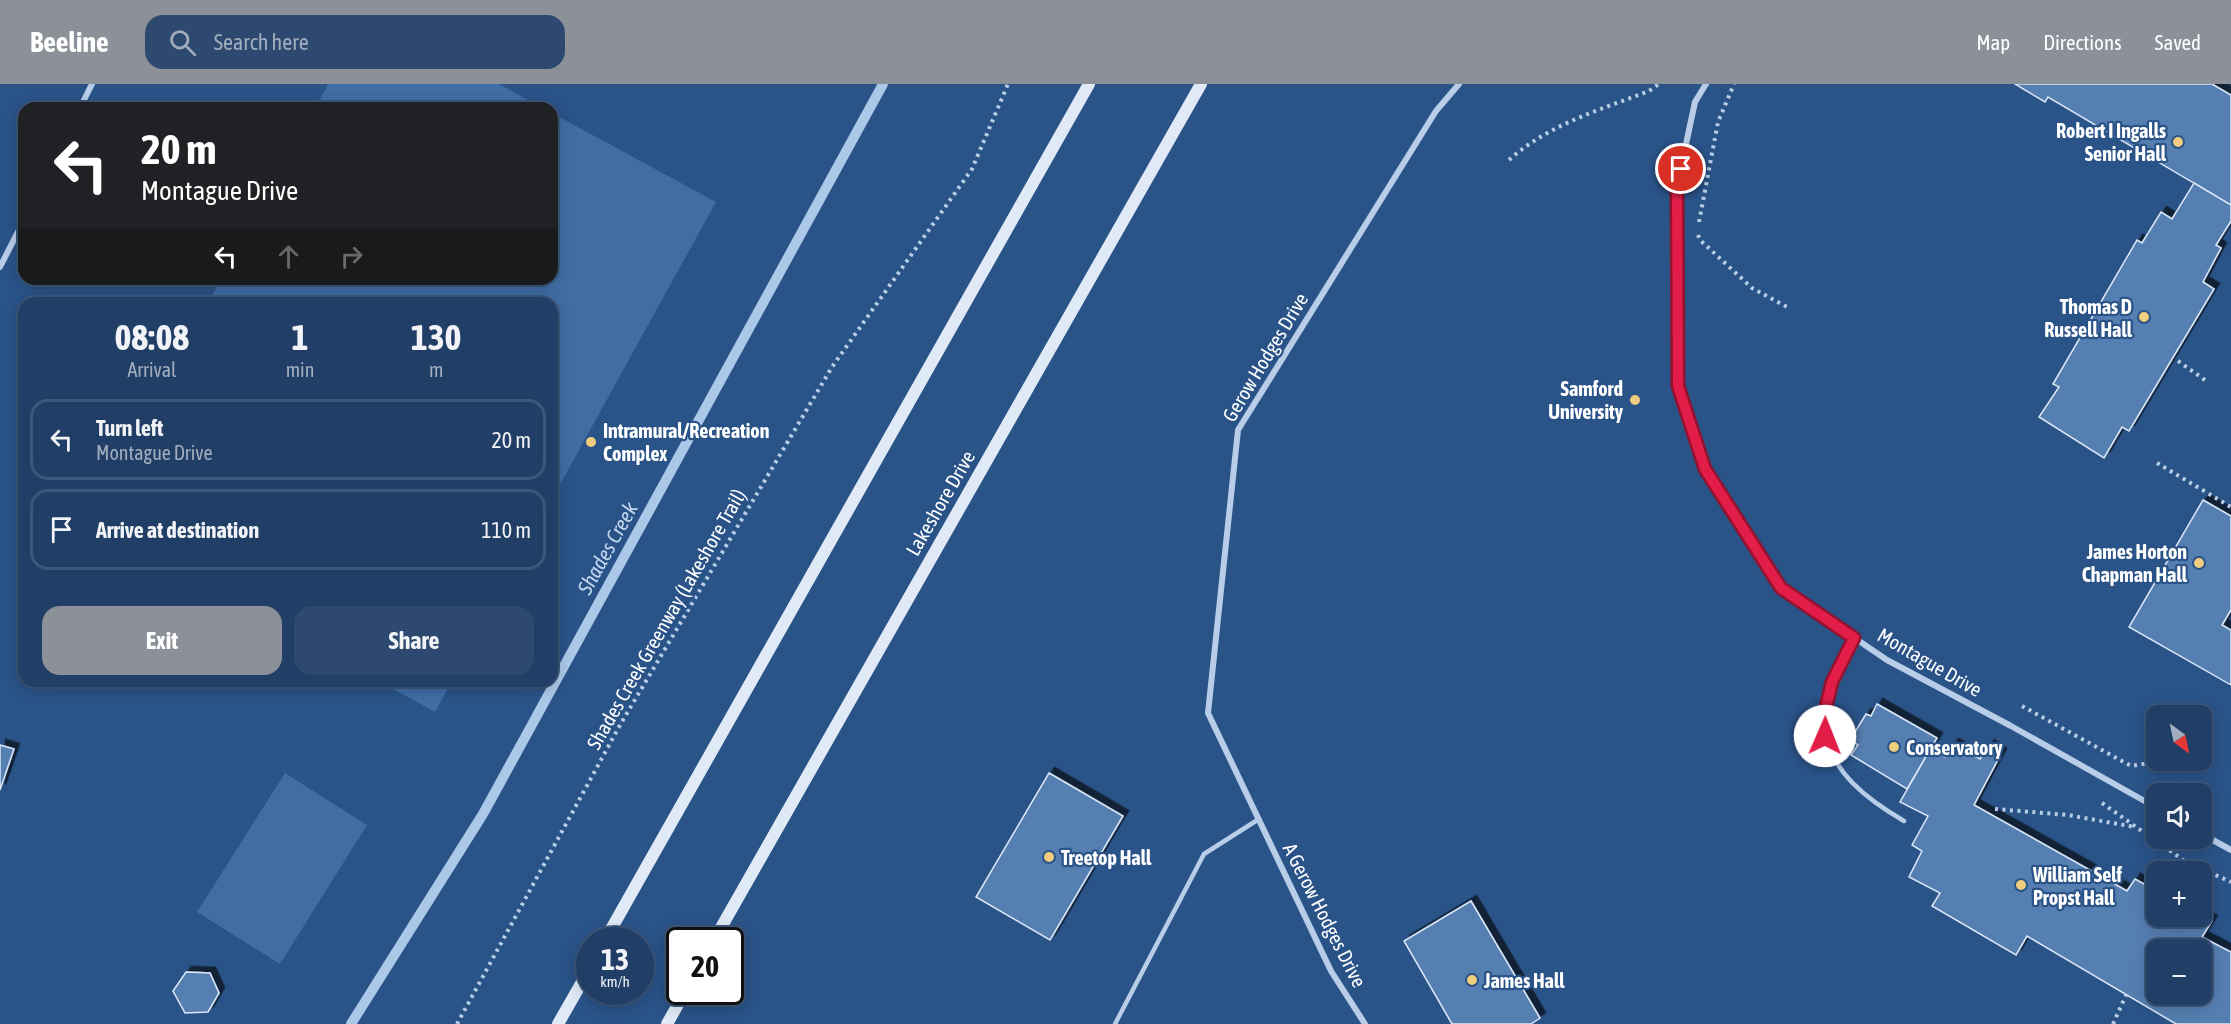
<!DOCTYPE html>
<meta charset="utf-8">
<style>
:root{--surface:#203e66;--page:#2d496f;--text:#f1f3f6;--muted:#a2aebf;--line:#3d577a;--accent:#8c9099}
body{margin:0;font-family:"Asap Condensed",sans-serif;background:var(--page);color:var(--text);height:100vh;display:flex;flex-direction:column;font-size:22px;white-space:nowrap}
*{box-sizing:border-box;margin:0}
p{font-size:20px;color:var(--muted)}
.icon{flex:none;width:33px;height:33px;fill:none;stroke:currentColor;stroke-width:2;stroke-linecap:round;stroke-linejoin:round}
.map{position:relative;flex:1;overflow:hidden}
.panel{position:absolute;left:18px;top:213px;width:540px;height:390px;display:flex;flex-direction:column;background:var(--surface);border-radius:18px;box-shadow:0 3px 15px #0003,0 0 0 2px var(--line)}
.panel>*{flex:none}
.top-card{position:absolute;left:18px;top:18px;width:540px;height:183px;border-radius:18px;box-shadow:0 3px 15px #0003,0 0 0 2px var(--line);background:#202124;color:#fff;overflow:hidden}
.needle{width:39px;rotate:147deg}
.fabs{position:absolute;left:2146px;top:621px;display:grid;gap:12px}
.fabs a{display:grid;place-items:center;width:66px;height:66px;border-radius:12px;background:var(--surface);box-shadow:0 3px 15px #0003,0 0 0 2px var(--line);font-size:30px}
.speed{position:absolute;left:576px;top:843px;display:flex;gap:12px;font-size:30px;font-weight:700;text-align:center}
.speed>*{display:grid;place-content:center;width:78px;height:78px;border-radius:50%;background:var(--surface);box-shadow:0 3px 15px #0003,0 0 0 2px var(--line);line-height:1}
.speed small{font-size:15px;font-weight:400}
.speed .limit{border:3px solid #111;border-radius:9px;background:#fff;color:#111}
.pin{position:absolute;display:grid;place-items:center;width:51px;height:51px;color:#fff;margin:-26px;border:3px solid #fff;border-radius:50%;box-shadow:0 2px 6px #0007}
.me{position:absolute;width:66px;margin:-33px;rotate:1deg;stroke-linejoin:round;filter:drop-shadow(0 0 4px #0008)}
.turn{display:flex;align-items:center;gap:21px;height:126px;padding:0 24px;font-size:27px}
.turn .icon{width:78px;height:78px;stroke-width:2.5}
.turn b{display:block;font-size:42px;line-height:51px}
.lanes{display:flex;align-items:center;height:57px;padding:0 24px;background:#0003;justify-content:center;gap:30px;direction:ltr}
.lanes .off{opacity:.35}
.eta{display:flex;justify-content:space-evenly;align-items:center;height:102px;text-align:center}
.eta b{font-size:36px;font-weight:700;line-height:42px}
.cta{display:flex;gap:12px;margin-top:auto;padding:12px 24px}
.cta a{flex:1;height:69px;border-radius:18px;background:var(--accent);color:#fff;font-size:24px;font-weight:700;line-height:69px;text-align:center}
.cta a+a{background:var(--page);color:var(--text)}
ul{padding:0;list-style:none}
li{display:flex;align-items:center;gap:18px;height:81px;margin:0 12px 9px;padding:0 12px;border:3px solid var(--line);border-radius:18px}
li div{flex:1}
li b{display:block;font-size:22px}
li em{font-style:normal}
header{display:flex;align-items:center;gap:36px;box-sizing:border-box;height:84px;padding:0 30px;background:var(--accent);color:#fff}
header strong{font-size:28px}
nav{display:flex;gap:33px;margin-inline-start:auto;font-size:21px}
.search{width:420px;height:54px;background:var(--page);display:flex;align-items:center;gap:15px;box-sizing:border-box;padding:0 21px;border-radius:18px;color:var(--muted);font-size:22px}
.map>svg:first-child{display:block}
.green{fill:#3f6da4}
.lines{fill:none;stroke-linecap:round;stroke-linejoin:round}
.stream{stroke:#acc8e8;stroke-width:10}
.building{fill:#567fb1;stroke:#dae7f7;stroke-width:1.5;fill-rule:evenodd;filter:url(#shadow)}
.path{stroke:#b7cde8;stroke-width:4;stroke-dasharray:3 4.5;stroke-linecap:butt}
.service{stroke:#b7cde8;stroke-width:4.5}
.minor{stroke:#b7cde8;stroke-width:6}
.secondary{stroke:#e0eaf7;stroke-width:12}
.route-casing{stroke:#92132f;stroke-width:15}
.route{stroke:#e11d48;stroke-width:10}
.poi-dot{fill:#efcd7e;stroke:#2a5388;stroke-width:2}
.labels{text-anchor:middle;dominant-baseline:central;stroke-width:4.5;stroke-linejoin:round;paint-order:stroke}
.poi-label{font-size:20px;font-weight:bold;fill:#fff;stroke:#2a5388;text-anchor:start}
.street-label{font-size:20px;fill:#fff;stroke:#2a5388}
.water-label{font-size:21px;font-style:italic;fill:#c2d7ef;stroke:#2a5388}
</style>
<header>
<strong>Beeline</strong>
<div class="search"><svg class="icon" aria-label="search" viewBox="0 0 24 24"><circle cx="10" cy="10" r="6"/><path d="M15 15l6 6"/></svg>Search here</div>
<nav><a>Map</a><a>Directions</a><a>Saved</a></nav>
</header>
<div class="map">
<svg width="2231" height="940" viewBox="0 0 2231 940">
<defs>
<filter id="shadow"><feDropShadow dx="5.5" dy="-5.5" stdDeviation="0" flood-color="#0009"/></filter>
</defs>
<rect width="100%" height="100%" fill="#2a5388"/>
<g class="green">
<path d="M328,0H499L543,24H315Z"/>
<path d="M552,29L716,118L552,415V219H208L221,195H552Z"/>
<path d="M379,597H452L435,628Z"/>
<path d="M285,689L367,741L280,880L197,828Z"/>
</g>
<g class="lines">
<path class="stream" d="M351,940L483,730L883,0"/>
</g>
<g class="building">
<path d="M2015,0H2212L2231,11V121L2048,13L2045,18Z"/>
<path d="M2194,99L2231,121V137L2216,161L2221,164L2203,198L2214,205L2129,347L2122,343L2104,374L2039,333L2059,303L2053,300L2137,156L2142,159L2161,128L2172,135Z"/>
<path d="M2203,416L2231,432V526L2222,541L2231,546V601L2129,543Z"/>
<path d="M1877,620L1937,654L1907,705L1851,671L1858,661L1850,656L1866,630L1871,632Z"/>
<path d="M1953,660L1980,675L1989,661L2001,670L1974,721L2127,807L2135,795L2157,807V832L2202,831L2212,837L2202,853L2231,868V940H2176L2027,852L2016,871L1932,822L1940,809L1909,793L1922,767L1912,761L1928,732L1900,718L1931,664L1945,673ZM2157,866H2202V910H2157Z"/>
<path d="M0,661L14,665L0,706Z"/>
<path d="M1049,689L1123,732L1050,856L976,813Z"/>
<path d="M1471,817L1540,934L1531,940H1452L1404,857Z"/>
<path d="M186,888L210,889L219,909L208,928L185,929L173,907Z"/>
</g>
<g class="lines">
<g class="path">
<path d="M1509,76C1549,40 1600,26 1649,7L1659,0"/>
<path d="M1699,138L1718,38L1734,0"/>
<path d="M1698,151L1700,156L1752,204L1787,223"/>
<path d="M2178,277L2205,296"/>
<path d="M2157,379L2231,423"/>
<path d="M2022,622L2131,682L2150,679"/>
<path d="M2102,719L2186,778L2231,798"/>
<path d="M1995,725L2068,731L2135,743"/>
<path d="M2183,788L2186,778"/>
<path d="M457,940L620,641L832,283L972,85L1008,0"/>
<path d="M2113,940L2126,911"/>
</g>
<g class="service">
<path d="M1854,553C1806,641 1817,686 1904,737"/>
<path d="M1115,940L1204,770L1259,735"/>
</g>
<g class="minor">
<path d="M1706,0L1695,18L1676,107L1678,302L1705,385L1781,504L1887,576L2011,642L2157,724"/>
<path d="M80,24L92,0"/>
<path d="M0,183L24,136"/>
<path d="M2202,750L2231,766"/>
<path d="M1365,940L1331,887L1208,629L1238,346L1436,27L1459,0"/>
</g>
<g class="secondary">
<path d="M605,856L1089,0"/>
<path d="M714,856L1201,0"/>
<path d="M558,940L590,884"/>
<path d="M667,940L685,908"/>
</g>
</g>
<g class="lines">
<defs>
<path id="route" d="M1681,85L1677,107L1678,302L1705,385L1781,504L1854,554L1832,598L1826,623L1825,652"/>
</defs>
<use href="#route" class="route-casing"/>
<use href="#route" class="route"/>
</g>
<g class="poi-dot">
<circle cx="2178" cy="58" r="6"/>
<circle cx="2144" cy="233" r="6"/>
<circle cx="1635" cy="316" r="6"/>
<circle cx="591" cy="358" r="6"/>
<circle cx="2199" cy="479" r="6"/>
<circle cx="1894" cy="663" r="6"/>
<circle cx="1049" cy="773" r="6"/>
<circle cx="2021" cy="801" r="6"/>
<circle cx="1472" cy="896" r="6"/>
</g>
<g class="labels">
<g class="poi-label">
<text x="2166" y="46" text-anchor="end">Robert I Ingalls<tspan x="2166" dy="23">Senior Hall</tspan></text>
<text x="2132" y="222" text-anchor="end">Thomas D<tspan x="2132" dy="23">Russell Hall</tspan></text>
<text x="1623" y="304" text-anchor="end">Samford<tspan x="1623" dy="23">University</tspan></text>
<text x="603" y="346">Intramural/Recreation<tspan x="603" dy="23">Complex</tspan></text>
<text x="2187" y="467" text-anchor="end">James Horton<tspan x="2187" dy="23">Chapman Hall</tspan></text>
<text x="1906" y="663">Conservatory</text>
<text x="1061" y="773">Treetop Hall</text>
<text x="2033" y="790">William Self<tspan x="2033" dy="23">Propst Hall</tspan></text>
<text x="1484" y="896">James Hall</text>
</g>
<g class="street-label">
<text transform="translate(1265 273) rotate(-59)">Gerow Hodges Drive</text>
<text transform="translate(940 419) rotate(-60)">Lakeshore Drive</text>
<text transform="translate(666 535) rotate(-60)">Shades Creek Greenway (Lakeshore Trail)</text>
<text transform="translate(1930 578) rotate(30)">Montague Drive</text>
<text transform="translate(1325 831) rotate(63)">A Gerow Hodges Drive</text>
</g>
<g class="water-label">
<text transform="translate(607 464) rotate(-61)">Shades Creek</text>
</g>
</g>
</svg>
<div class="fabs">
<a><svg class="needle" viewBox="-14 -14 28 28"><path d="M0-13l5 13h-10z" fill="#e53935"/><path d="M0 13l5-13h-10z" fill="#a2aebf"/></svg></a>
<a><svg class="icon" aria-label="sound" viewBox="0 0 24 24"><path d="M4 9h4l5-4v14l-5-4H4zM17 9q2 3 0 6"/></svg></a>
<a>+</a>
<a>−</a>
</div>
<div class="speed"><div>13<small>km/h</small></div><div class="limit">20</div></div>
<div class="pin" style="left:1681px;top:85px;background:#d93025"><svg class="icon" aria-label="arrive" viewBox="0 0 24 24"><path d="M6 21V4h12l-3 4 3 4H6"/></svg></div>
<svg class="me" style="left:1825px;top:652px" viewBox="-20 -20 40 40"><circle r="19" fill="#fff"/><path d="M0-13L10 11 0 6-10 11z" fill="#e11d48"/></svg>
<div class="top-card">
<div class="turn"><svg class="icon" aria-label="left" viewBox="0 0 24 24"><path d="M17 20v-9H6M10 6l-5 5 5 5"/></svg><div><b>20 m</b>Montague Drive</div></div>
<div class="lanes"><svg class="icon" aria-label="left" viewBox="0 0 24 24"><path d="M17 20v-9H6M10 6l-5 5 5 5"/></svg><svg class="icon off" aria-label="ahead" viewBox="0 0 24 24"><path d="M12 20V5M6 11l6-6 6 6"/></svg><svg class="icon off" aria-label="right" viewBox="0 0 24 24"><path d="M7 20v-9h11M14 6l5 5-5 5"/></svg></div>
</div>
<section class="panel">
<div class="eta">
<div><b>08:08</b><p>Arrival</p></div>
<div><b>1</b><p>min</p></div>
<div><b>130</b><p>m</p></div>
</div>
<ul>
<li><svg class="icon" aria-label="left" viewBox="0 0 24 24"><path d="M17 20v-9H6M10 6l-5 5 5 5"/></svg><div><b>Turn left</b><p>Montague Drive</p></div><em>20 m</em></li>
<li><svg class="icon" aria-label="arrive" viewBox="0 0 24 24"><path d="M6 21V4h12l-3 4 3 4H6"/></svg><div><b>Arrive at destination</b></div><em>110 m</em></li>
</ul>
<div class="cta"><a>Exit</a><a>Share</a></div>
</section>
</div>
